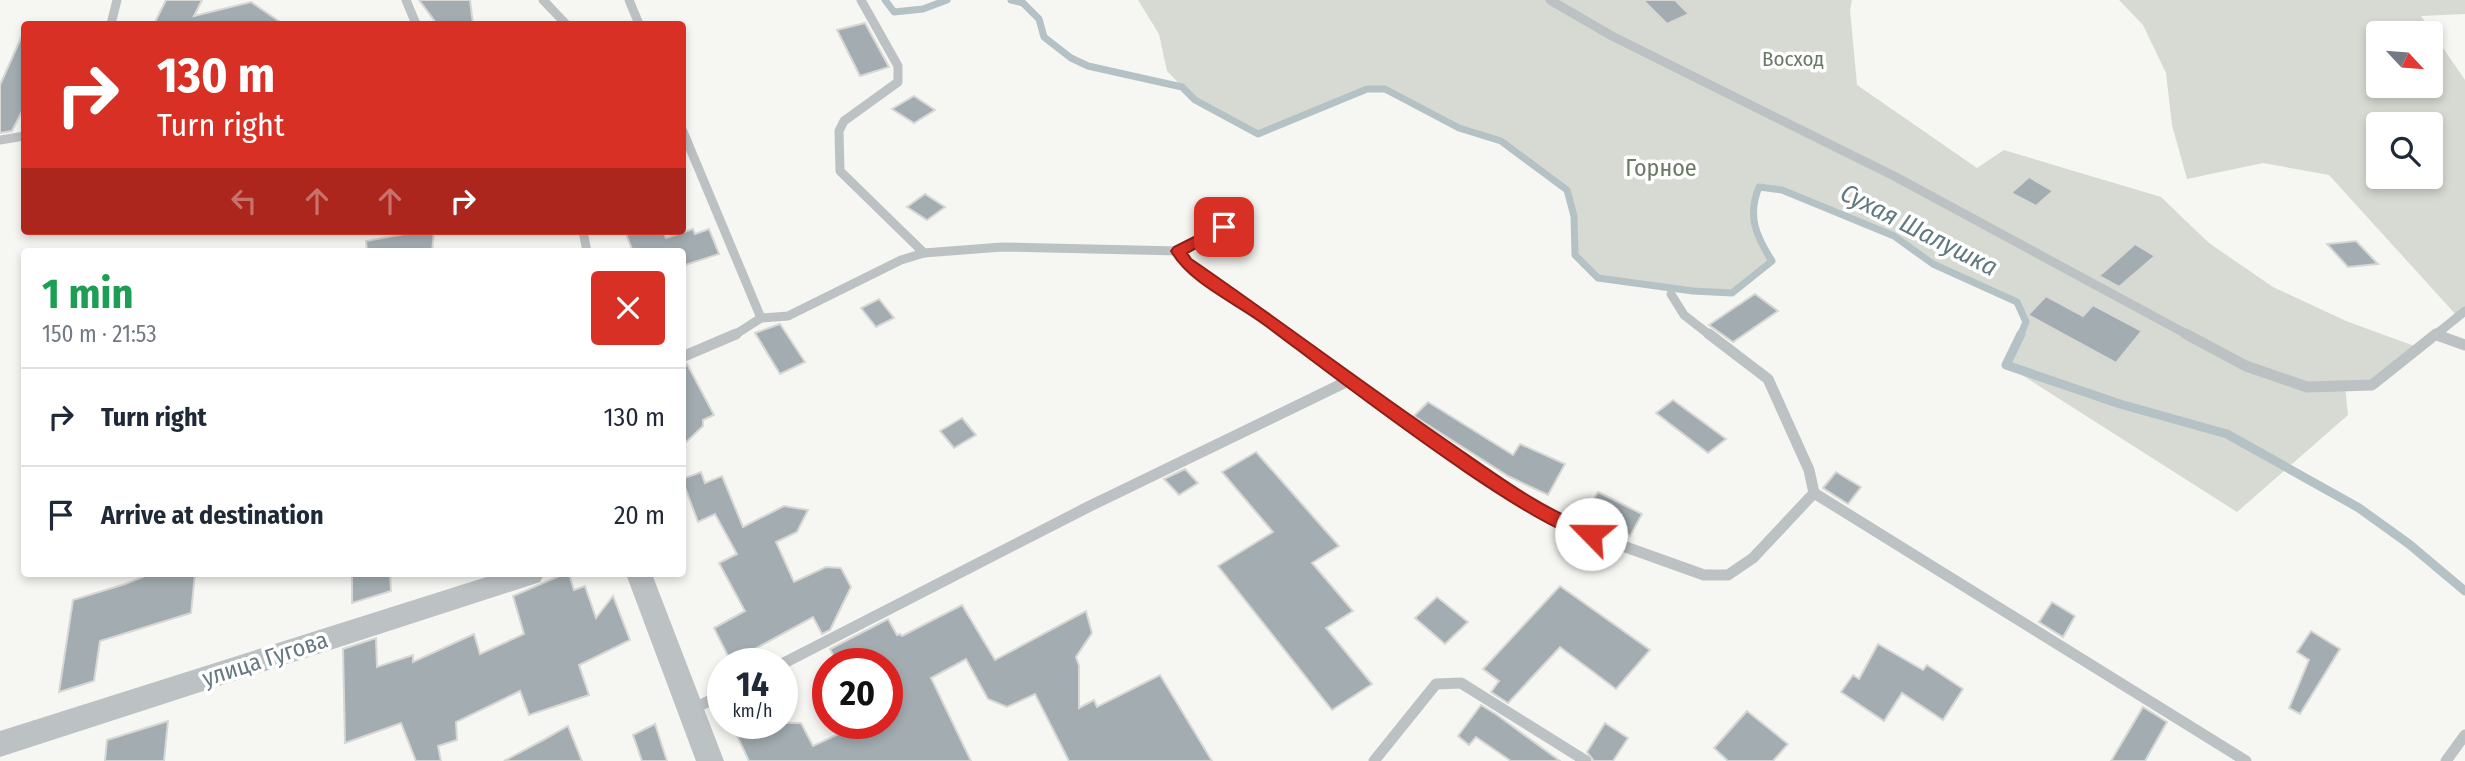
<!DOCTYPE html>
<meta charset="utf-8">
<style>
:root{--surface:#fff;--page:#f2f2f3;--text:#1f2937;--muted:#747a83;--line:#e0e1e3}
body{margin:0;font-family:"Fira Sans Condensed",sans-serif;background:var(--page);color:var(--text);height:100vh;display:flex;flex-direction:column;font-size:26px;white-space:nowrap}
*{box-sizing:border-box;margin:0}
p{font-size:23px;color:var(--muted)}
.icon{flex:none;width:38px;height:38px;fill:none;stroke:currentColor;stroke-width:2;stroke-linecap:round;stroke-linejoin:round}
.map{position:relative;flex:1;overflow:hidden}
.side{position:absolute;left:21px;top:248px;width:665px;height:329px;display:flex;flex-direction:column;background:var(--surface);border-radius:7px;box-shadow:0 4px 10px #0003}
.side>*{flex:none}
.guide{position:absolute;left:21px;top:21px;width:665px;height:214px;border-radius:7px;box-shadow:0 4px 10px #0003;background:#d93025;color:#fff;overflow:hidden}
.needle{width:46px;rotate:116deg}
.controls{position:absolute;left:2366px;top:21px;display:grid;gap:14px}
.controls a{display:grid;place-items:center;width:77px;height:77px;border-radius:7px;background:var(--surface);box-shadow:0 4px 10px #0003;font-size:35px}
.speed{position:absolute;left:707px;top:648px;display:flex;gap:14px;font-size:35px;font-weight:700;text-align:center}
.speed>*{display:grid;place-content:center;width:91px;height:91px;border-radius:50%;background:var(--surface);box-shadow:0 4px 10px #0003;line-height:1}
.speed small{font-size:18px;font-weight:400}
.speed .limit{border:10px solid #d22;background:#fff;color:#111}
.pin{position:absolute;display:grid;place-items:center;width:60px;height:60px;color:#fff;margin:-30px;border-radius:14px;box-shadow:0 4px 10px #0006}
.me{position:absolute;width:77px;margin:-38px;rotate:293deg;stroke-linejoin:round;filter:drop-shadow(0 0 5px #0008)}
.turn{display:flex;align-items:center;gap:24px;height:147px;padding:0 21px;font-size:32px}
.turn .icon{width:91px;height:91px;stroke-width:2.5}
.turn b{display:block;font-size:49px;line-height:60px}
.lanes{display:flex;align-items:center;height:66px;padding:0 21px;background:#0003;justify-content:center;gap:35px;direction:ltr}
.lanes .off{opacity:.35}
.round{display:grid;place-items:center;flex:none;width:74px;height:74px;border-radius:7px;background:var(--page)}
.overview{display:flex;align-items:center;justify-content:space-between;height:119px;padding:0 21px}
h1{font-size:42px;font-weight:700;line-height:52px;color:#1e9e55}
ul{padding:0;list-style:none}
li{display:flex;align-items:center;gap:21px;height:98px;padding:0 21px;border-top:2px solid var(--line)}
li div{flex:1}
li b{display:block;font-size:26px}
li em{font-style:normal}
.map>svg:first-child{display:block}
.green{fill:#d6dad2;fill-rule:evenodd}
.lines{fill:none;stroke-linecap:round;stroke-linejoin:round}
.stream-far1{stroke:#b4c2c5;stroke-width:7}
.stream{stroke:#b4c2c5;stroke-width:9}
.building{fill:#a3adb1;stroke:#d7d7d5;stroke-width:2}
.service-far1{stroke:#bcc1c4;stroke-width:9}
.service{stroke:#bcc1c4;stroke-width:11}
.minor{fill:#bcc1c4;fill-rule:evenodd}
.route{fill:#d93025;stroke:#8d1f18;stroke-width:2}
.labels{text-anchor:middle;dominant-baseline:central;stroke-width:7;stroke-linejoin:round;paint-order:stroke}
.far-park-label{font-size:21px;fill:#6a7a64;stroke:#fff}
.park-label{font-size:24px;fill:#6a7a64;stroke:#fff}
.street-label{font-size:24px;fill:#667882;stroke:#fff}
.water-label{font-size:26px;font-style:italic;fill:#627a7f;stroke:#fff}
</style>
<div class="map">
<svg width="2465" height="761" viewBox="0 0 2465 761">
<rect width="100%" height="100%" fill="#f6f6f2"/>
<g class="green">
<path d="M1138,0H1852L1850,10L1857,85L1977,168L2004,150L2161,197L2209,243L2273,287L2346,321L2417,347L2372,385L2345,386L2348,415L2237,512L2006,365L2026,322L2017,302L1933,264L1894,236L1782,190L1760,187C1744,217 1754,234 1772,261L1732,293L1693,291L1598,278L1575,255L1574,216L1567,190L1543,170L1501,141L1459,128L1384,89H1367L1258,134L1195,100L1167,71L1159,34Z"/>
<path d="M2119,0H2465V14L2421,16L2465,80V311L2458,317L2329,175L2263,163L2187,179L2172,125L2166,73L2143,25ZM2378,33H2431V86H2378ZM2378,124H2431V177H2378Z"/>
</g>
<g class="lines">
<g class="stream-far1">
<path d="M885,0L894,12L923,9L947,0"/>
<path d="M1011,0L1023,3L1039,19L1044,37L1071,58L1088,66L1182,87L1195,100L1258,134L1367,89H1385L1459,128L1501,141L1567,190L1574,216L1575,255L1598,278L1693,291L1732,293L1772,261C1756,236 1747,216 1759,187L1782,190L1894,236L1933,264L2017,302L2026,322L2020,336"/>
</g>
<path class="stream" d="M2021,334L2006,365L2120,404L2227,434L2359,508L2409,544L2465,591"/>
</g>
<g class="building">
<path d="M166,0H202L194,16L251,2L283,24H154Z"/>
<path d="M419,0H470L473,24H437Z"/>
<path d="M1643,0H1675L1689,14L1667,24Z"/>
<path d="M865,23L889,67L860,76L837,30Z"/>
<path d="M24,31V107L12,131L0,133V85Z"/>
<path d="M914,96L935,110L914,123L892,109Z"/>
<path d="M2029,177L2053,191L2036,206L2011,193Z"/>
<path d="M925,194L945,207L927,220L907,207Z"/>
<path d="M693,229L695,234L709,229L719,254L682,266V252H633L625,231H663L666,238Z"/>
<path d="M421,231H434L432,252H367L366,241Z"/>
<path d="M2356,241L2378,264L2348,267L2327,244Z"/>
<path d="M2135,244L2155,256L2119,287L2099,276Z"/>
<path d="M1755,294L1778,311L1733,342L1709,325Z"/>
<path d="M2046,296L2083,316L2093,305L2142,331L2116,363L2028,315Z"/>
<path d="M879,299L894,318L876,327L861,308Z"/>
<path d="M780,324L805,362L780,374L755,333Z"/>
<path d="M687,364L714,415L703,420V426L682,446V365Z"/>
<path d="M1673,400L1726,439L1708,453L1656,413Z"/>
<path d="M1428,402L1513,455L1520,444L1565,464L1548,495L1508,476L1414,416Z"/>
<path d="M962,418L976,435L954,448L940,431Z"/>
<path d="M1256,452L1339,546L1312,563L1353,611L1326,628L1372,684L1332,710L1218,566L1273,532L1222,472Z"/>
<path d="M1185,469L1198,483L1179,495L1164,479Z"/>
<path d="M701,472L705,483L722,476L743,527L784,506L808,510L797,532L776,542L794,582L826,567L841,568L851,587L830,630L822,634L813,617L731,662L714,628L745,611L719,563L737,554L715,514L698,522L682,479Z"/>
<path d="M1836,472L1861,487L1848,504L1823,488Z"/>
<path d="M1598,492L1642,514L1630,536L1585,513Z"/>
<path d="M144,574H195L191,613L100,641L94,681L59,692L73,600L125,584L143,577Z"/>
<path d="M352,574H390L391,591L352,603Z"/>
<path d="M564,574H569L574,590L585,586L596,618L613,596L630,640L579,665L589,695L529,715L520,691L456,722L457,740L438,746L441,761H416L401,723L345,743L343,649L376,638L377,667L413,655V662L474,634L480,654L524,634L513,596Z"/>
<path d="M1560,586L1650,650L1616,689L1560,647L1508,703L1491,692L1499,681L1483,669Z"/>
<path d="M1437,597L1468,622L1445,644L1415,618Z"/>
<path d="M2052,602L2075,616L2063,637L2039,622Z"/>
<path d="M962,605L995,660L1086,611L1092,633L1076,657L1079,666V708L1094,700L1097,707L1160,675L1212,761H1069L1035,694L1007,707L988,699L966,659L931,678L971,761H749L731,723H801L813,746L862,723H887V663H837L830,649L888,619L897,635L900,634L902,636Z"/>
<path d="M2311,631L2340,649L2300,714L2289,708L2309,660L2297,652Z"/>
<path d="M1878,644L1923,670L1927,665L1963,689L1943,720L1902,693L1884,721L1841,692L1853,675L1859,679Z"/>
<path d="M1481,705L1497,715L1560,761H1511L1476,737L1469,745L1458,736Z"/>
<path d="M2143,707L2167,722L2145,761H2111Z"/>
<path d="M1747,711L1788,744L1773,761H1728L1714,748Z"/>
<path d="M168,721L164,761H105L107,740Z"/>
<path d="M1605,723L1628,738L1613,761H1594L1587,752Z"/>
<path d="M655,724L667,761H642L633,735Z"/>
<path d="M568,726L582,761H504L545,739Z"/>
</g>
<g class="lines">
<g class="service-far1">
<path d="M406,0L416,24"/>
<path d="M543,0L566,24"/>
<path d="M629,0L639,24"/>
<path d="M861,0L898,66V82L844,121L839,131L840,171L924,253"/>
<path d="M1550,0L1612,36L1896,177L2190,336"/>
<path d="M111,24L117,0"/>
<path d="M682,129L761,318"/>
<path d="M0,140L24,136"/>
<path d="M583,231L587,252"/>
<path d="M1179,251L1185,262L1290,336"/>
<path d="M1671,294L1684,315L1711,336"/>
<path d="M733,336L761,318L788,316L901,260L924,253L1002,247L1179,251L1246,215"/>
<path d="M2434,336L2465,311"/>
</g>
<g class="service">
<path d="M1288,334L1348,381L1513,495L1567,526L1704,575H1728L1753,558L1814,493"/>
<path d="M1709,334L1768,379L1809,470L1814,493L2246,761"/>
<path d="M2186,334L2246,366L2307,387L2372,385L2436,334"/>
<path d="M2437,335L2465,345"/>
<path d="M682,357L736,334"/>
<path d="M782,664L1088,507L1348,381"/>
<path d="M691,710L723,694"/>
<path d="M1374,761L1436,684L1461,683L1586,761"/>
<path d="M2446,761L2465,735"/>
</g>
<g class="minor">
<path d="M496,574H544L540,582L531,585L0,757V731Z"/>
<path d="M626,574H652L724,761H696Z"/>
</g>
</g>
<path class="route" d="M1224,222L1231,227L1229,230L1187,253L1191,259C1277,318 1360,381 1446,440C1494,473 1542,510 1597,529L1599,534L1597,539C1558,553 1310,358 1266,326C1236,303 1190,284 1171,251L1174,247Z"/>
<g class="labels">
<g class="far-park-label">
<text x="1793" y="59">Восход</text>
</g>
<g class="park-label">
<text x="1661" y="168">Горное</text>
</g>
<g class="street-label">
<text transform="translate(265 659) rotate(-18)">улица Гугова</text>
</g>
<g class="water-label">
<text transform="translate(1919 230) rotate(27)">Сухая Шалушка</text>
</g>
</g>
</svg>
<div class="controls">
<a><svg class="needle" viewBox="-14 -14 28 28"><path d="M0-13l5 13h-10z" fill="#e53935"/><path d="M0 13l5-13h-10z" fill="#747a83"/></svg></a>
<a><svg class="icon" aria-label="search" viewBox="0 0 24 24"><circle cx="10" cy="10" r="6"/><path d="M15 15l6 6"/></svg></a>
</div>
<div class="speed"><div>14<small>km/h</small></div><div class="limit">20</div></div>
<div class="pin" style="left:1224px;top:227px;background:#d93025"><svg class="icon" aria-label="arrive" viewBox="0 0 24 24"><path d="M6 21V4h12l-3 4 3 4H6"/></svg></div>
<svg class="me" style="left:1591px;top:534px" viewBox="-20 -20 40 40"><circle r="19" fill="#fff"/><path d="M0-13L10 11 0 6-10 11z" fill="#d93025"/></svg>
<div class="guide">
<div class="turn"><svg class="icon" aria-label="right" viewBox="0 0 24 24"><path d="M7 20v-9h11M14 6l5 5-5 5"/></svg><div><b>130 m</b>Turn right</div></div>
<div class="lanes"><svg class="icon off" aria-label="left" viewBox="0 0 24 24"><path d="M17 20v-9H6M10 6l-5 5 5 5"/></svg><svg class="icon off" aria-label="ahead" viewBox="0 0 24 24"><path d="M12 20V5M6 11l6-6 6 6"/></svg><svg class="icon off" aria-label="ahead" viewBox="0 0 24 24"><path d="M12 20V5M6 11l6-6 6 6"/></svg><svg class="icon" aria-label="right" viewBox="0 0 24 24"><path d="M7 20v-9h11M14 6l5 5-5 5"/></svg></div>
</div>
<section class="side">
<div class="overview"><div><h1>1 min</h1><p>150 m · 21:53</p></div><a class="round" style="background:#d93025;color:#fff"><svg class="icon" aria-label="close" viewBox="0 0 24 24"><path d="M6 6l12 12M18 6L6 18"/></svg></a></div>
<ul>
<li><svg class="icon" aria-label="right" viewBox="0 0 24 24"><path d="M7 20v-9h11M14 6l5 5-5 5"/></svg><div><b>Turn right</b></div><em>130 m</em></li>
<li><svg class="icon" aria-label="arrive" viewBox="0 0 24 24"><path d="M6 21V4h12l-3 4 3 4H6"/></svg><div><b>Arrive at destination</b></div><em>20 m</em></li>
</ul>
</section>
</div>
